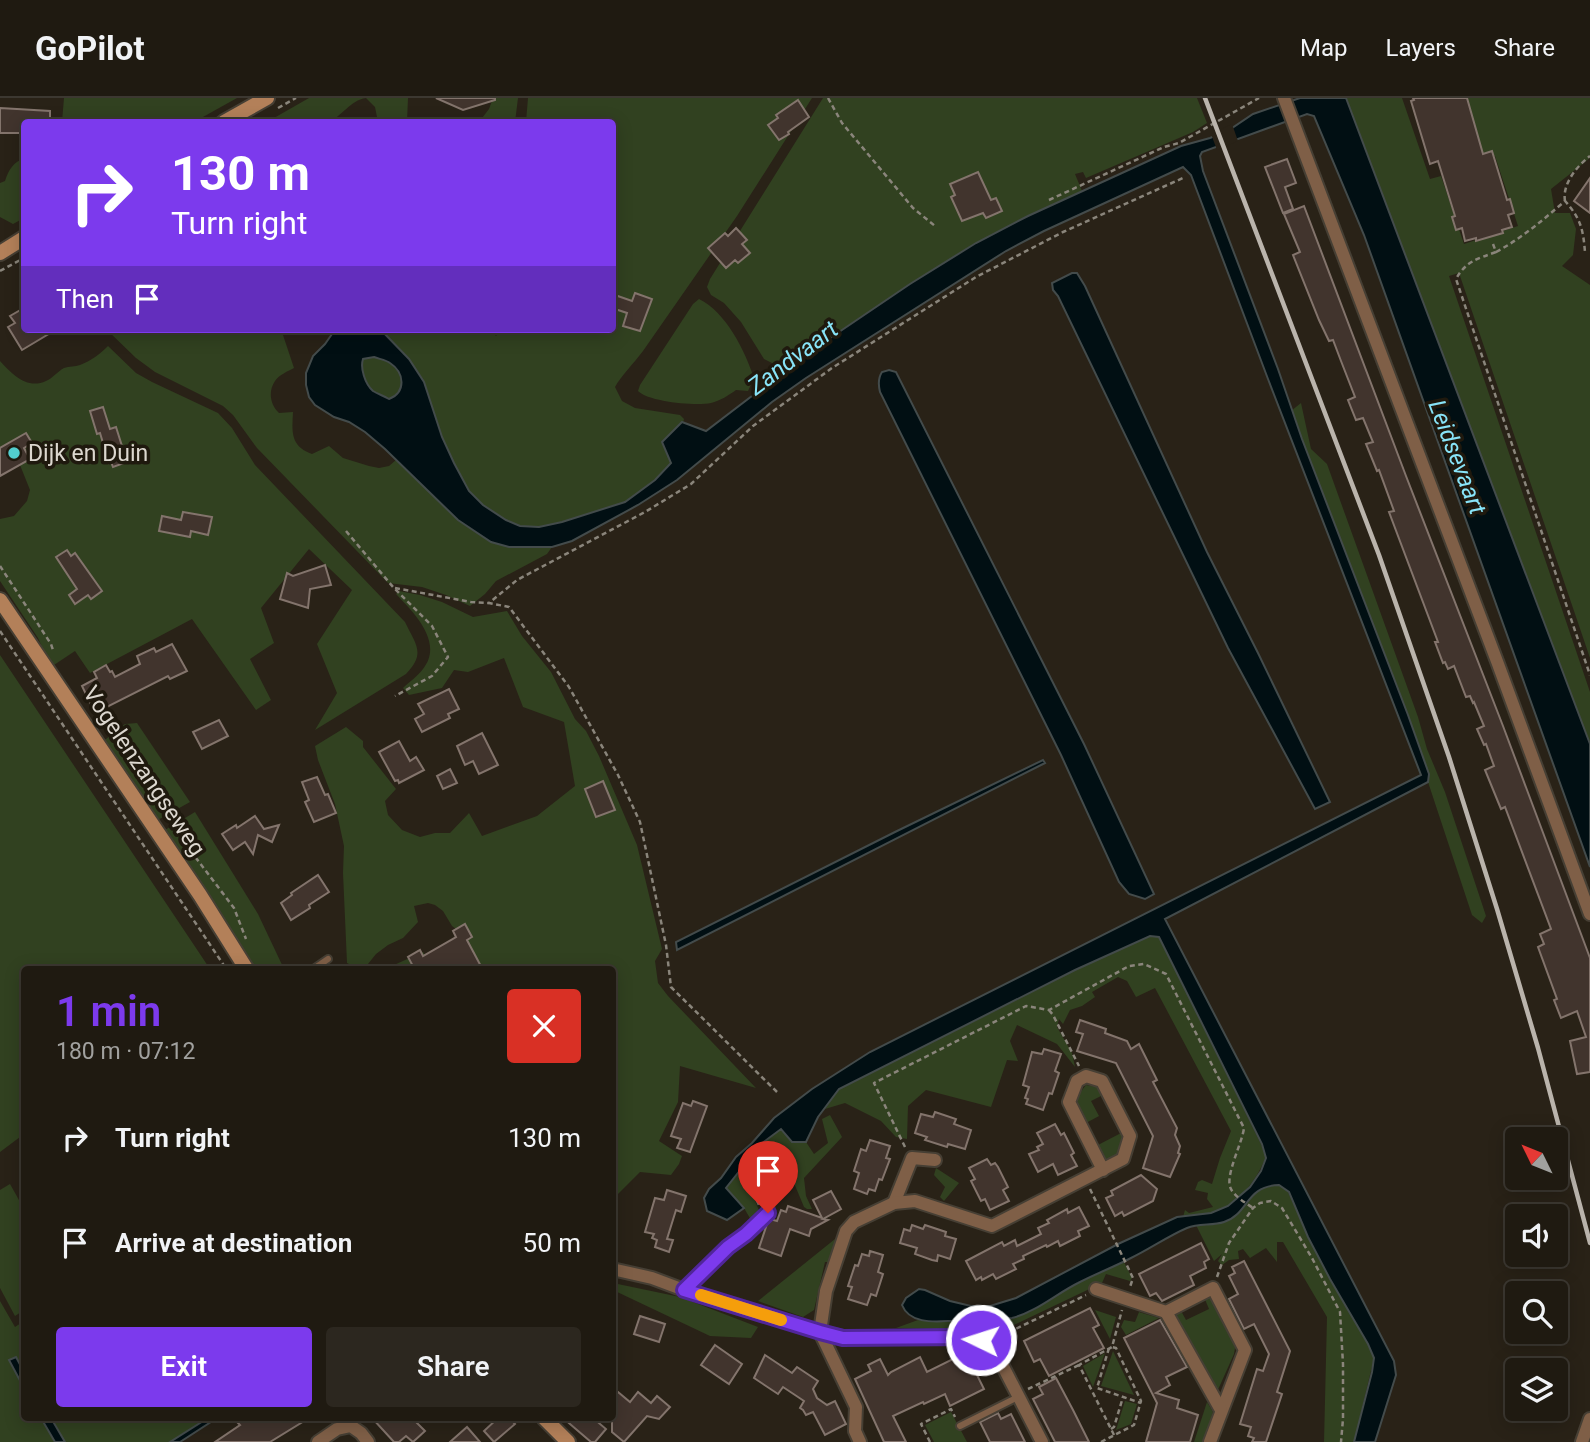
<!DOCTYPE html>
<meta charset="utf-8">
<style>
:root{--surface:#1f1a11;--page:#2c271f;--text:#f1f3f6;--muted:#a1a19f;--line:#3c3831;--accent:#7c3aed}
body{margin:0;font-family:Roboto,sans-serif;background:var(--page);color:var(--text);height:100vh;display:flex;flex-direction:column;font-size:26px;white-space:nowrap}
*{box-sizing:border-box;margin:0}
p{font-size:23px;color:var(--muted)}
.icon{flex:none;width:38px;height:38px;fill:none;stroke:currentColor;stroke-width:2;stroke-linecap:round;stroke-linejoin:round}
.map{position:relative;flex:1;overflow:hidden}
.drawer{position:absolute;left:21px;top:868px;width:595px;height:455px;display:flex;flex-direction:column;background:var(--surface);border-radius:7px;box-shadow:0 4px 18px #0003,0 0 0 2px var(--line)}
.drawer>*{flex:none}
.top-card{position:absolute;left:21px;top:21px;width:595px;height:214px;border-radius:7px;box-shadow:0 4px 18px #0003,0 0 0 2px var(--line);background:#7c3aed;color:#fff;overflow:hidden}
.needle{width:46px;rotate:313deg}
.tools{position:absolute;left:1505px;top:1029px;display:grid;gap:14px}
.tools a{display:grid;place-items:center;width:63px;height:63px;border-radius:7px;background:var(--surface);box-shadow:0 4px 18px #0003,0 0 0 2px var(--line);font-size:35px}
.pin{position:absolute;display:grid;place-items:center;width:60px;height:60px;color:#fff;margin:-72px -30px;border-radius:50% 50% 50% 0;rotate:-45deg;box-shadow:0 0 7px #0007}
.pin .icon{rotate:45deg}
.me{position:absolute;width:77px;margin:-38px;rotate:274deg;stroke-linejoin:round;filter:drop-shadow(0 0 5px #0008)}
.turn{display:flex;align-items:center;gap:24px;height:147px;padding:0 35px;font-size:32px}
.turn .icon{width:91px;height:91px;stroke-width:2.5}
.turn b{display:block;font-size:49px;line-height:60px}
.then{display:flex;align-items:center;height:66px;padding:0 35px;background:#0003;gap:14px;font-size:26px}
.round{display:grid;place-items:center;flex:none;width:74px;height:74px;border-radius:7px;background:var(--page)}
.summary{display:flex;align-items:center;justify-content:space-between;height:119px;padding:0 35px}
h1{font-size:42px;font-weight:600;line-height:52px;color:var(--accent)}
.primary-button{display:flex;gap:14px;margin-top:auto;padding:14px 35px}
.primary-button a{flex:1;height:80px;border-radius:7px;background:var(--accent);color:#fff;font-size:28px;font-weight:600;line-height:80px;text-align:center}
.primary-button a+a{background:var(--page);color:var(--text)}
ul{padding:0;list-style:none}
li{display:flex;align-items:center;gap:21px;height:105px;padding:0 35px}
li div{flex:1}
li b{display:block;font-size:26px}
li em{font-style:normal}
header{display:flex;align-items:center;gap:42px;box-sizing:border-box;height:98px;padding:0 35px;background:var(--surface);border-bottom:2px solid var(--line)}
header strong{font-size:33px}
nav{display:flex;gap:38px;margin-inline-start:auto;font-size:24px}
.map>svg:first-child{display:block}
.green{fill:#314120}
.water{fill:#010f13;stroke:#434b4b;stroke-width:2;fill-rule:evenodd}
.pier{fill:#292217}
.building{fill:#41342d;stroke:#83746c;stroke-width:2}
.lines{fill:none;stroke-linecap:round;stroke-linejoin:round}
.service-casing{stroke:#463f34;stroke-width:10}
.minor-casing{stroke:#463f34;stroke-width:16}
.secondary-casing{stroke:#463f34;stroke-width:18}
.path{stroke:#8a857b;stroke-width:2.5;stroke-dasharray:5 3.5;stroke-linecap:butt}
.service{stroke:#7f5f47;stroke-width:6}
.minor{stroke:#7f5f47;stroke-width:12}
.secondary{stroke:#b38059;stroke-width:14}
.rail{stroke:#bab4ac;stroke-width:4.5}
.route-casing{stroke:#51269a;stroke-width:18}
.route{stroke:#7c3aed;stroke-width:12}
.slow{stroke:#f59e0b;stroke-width:12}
.poi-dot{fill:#52cdce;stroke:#1f190e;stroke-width:2.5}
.labels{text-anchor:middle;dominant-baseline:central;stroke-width:7;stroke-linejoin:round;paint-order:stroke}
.poi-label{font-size:23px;fill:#dcd7cf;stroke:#1f190e;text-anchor:start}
.street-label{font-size:23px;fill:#dcd7cf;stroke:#1f190e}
.water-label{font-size:24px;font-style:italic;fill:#88e4f8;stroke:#1f190e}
</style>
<header>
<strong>GoPilot</strong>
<nav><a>Map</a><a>Layers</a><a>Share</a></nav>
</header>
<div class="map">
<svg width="1590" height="1344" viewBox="0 0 1590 1344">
<rect width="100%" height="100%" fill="#292217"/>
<g class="green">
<path d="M64,0H237L194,24H62Z"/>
<path d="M309,0H408L407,24H378L375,9L366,0C350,2 342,19 328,24C321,27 277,25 267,24Z"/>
<path d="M493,0H518L515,24H479L489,11Z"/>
<path d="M528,0H812L737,118L643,253C634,265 621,278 615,289L622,303L635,310L680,317L684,321L671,365L655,382L625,404L562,424L539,429L520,428L506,422L483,407L469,393L454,365L442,339L424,283L409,261L380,231H490L496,238L502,231H612V24H526Z"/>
<path d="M823,0H1197L1207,25L1193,34L1086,80L1083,74L1075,76L1082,93L1028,118L976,145L910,186L792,268L782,270L764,261L741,224L724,205L711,197L707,189L710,181Z"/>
<path d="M1346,0H1402L1430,81L1441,78L1464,146L1518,128L1495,58L1484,61L1466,0H1590V60L1551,91L1555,115H1570L1576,131L1573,157L1562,168L1590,187V560L1459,175L1449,178L1590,594V646Z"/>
<path d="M24,60V120L13,126L0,119V85L5,83C9,71 13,65 24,60Z"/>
<path d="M699,201C726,214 745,253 754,280L748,293L736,292C729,297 720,303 711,305C695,308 649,304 638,293L640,287L693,206Z"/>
<path d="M106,231H281L294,270C288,273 279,277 275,283C268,293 270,307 279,315L293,314C292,334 290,348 312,356L329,348L343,360L369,368L379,370L389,368L396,362L458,422L509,449H552L547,456L496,483L485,496L470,508L446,497L422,489L388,485L257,350L233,317L223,308L155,274L136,260Z"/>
<path d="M108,248L136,275L152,284L218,315L232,330L255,367L405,524C416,547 426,555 406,576L315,632L337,595L317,546L352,492L309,451L261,510L274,545L250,561L271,602L256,612L192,521L90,575L75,553L51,569L38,540L0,483V421L14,418L27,403L30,392L18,362L0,373V263C12,276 27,292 46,283C53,280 58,273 64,270C69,268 75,269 80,267C91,263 100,256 108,248Z"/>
<path d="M374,259C379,261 385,262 390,265C405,275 406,294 389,301C384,299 378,296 373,293C365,287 360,270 363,261Z"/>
<path d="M1301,305L1311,351L1327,366L1418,619L1427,651L1445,694L1486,818L1482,825L1472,817L1428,684L1429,676L1291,313Z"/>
<path d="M399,493L420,497L442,504L473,519L507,513L522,538L551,574L575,621L586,633L599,658L637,747L662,851L655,863L658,885L668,898L756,990L680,968L678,1004L659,1043L682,1058L679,1066L671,1077L640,1074L614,1100L613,1108L612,872L382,871L381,868L394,867L423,854L428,861L463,842L456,831L452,828L443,813L435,807L428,805L414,808L418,824L403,840L388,847L376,856L364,871H359L347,865L343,775L344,748L335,706L318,662L315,648L346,629L363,643V649L396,691L385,703L388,717L402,732L420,739L435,735H450L469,715L482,738L537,718L575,688L564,624L523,609L504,560L468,574L454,572L442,590L409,597L403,590C409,584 418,578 423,571C444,544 414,515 396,496Z"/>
<path d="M0,557L210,871L24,872V1036L0,1054Z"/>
<path d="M137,625L190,704L147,728L96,649L125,626Z"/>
<path d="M195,714L258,816L284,871H243L155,738Z"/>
<path d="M1150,838L1159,839L1261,1046L1266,1059C1256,1083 1238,1108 1211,1115C1203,1118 1192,1118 1183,1119L1185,1112L1189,1115L1213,1109L1207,1101L1208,1095L1195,1092L1198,1084L1202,1082L1212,1086L1220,1060L1231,1033L1155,890L1136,899L1127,883L1118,879L1092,894L1095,899L1082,908L1070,912L1063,926L1059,921L1057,929L1072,955L1075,969L1057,946L1017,927L1010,943L1018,963L1007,962L991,1009L926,992L908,1008L907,1041L896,1039L881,1023L845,1005L825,1011L839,991L1075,872Z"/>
<path d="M1086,987L1097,989L1103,997L1091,1003L1099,1018L1086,1025C1077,1007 1072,1004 1086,987Z"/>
<path d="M830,1017L842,1039L804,1080L806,1098L812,1111H807L804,1109L784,1061L752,1095L760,1115L751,1122L744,1110L726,1090L761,1046L781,1031L792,1044H806L814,1056L828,1045L822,1021Z"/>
<path d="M1123,1034V1051L1107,1065L1098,1047Z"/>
<path d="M936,1070L959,1085L944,1103L940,1099L945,1089L934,1077Z"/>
<path d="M10,1086L24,1111V1212L15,1218L0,1190V1092Z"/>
<path d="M1270,1087H1279L1288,1094L1308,1139L1368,1246L1374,1260L1354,1344H1324L1327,1219L1283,1144H1277V1164L1266,1150L1250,1160L1243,1151L1238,1153L1239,1161L1229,1162L1222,1167L1218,1163L1222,1156L1214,1163L1196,1127C1205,1127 1216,1127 1225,1124C1244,1117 1250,1093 1270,1087Z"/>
<path d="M835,1141L831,1164H825L814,1212L803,1219L758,1203Z"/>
<path d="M1124,1164L1132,1180L1130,1183L1106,1176L1102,1185L991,1238L973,1232L896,1230L918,1222L937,1224L976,1223L1030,1214L1078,1185Z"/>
<path d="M613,1185L680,1199L758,1229L751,1240L710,1238L613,1192Z"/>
<path d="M1209,1196L1236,1244L1234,1256L1217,1294L1174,1214L1180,1211L1186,1222L1209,1211L1204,1199Z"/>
<path d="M0,1203L15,1229L24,1223V1274L16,1259L9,1262L24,1290V1320H41L55,1344H0Z"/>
<path d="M1095,1212L1116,1219L1110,1241Z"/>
<path d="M1139,1214L1159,1220L1126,1237L1121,1229L1124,1222L1135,1224Z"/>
<path d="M1113,1253L1134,1297L1101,1288Z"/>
<path d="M1105,1255L1093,1289L1083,1268Z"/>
<path d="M1125,1303L1137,1306L1131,1326L1116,1332Z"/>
<path d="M1207,1304L1213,1314L1203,1344H1194Z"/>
<path d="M951,1314L967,1344H934L925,1327Z"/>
<path d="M51,1320H208L170,1344H65Z"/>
</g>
<g class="water">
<path d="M1300,0H1346L1590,646V769L1364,137L1314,18L1307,16L1202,54L1200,58L1203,73L1278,271L1302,341L1408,617L1429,676L1428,684L1165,821L1394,1263L1396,1277L1375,1344H1354L1372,1274L1374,1260L1368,1246L1330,1181L1308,1139L1289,1094L1279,1087C1245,1088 1249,1116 1224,1124C1212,1128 1199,1125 1187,1130C1168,1138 1150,1151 1131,1160C1114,1169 1095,1176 1078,1185C1056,1196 1036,1214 1012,1220C991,1224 969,1222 948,1223C932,1224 909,1225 902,1207L906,1200L919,1191L925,1192L950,1203L971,1208H990L1016,1200L1118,1146L1177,1119L1211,1115L1228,1108L1250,1089L1261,1073L1266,1060L1262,1046L1159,839L1150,838L1075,872L839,991L818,1019L806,1044H792L781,1031L761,1046L726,1090L744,1110L727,1122L707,1113L704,1100L709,1091L721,1080L736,1059L752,1045L774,1020L812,991L870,954L1421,677L1268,281L1191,77L1183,69L1044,133L1006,153L806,280L772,304L677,382L638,407L572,443L552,449H509L491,444L458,422L385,351L365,334L349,324L334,319L315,307L309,299L306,287V275L313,258L325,246L332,236L347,231H380L409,261L424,284L442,339L454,365L469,393L483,407L506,422L520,428L539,429L562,424L625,404L655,382L671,365L662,344L682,324L706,333L808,255L910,186L976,145L1028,118L1181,48L1210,40L1229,32L1253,16ZM374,259C379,261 386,262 390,265C405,275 406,294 389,301C384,298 378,296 373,293C365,286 360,270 363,261Z"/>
<path d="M1072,175H1077L1085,188L1207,454L1258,555L1330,704L1315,711L1228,550L1058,198L1053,192L1052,185Z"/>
<path d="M889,272L896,274L1084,646L1154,796L1145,801L1129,796L1119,784L1061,657L880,294C878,286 878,280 882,274Z"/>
<path d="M1043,662L1045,665L677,852L676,844L895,734Z"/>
<path d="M16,1259L24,1274V1290L9,1262Z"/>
<path d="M41,1320H51L65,1344H55Z"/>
<path d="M208,1320H217L180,1344H170Z"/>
</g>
<path class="pier" d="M1232,26L1238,43L1217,52L1211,36Z"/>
<g class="building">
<path d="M436,0H495V2L463,12Z"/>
<path d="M1413,0H1467L1483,56L1492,53L1507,102L1510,101L1514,115L1508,117L1512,129L1502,132L1503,135L1476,143V140L1465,143L1462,130L1456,132L1452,119L1455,118L1438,63L1430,66L1411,3L1414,2Z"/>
<path d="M798,2L809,19L788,34L789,36L779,42L768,27L778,20L776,17Z"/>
<path d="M0,10L50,13V24H24V35H0Z"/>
<path d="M1287,61L1296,85L1285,89L1293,111L1283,115L1265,69Z"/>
<path d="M978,74L991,102L996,100L1002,113L986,120L983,115L962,123L951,99L955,97L950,86Z"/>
<path d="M1590,80V115L1574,103Z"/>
<path d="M1304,108L1406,378L1503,628L1590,860V974L1577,976L1570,943L1586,939L1577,913L1561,920L1554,902L1557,901L1538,849L1544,846L1540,836L1551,831L1505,709L1501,711L1485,672L1494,668L1486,646L1484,647L1477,631L1484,628L1474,604L1473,605L1470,598L1466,599L1454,568L1448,571L1445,564L1443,565L1435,544H1438L1389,414L1394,413L1379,372L1377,373L1366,346L1373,344L1363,320L1356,322L1348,302L1355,299L1341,263L1333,242L1329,243L1319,222L1293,157L1300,154L1284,116Z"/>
<path d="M736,130L747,142L742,146L750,155L738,165L735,162L726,170L708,150L725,135L728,138Z"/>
<path d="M635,195L652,201L640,233L623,228L627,215L612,210V196L632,203Z"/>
<path d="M24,210V231H57L22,252L8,229L15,225L10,218Z"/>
<path d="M103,309L110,331L116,329L127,364L113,369L111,364L109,365L100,335L97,336L90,313Z"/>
<path d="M26,335L32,345L24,350L30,361L0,378V350Z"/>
<path d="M183,414L212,419L208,437L191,433L190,439L159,433L162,418L181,422Z"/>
<path d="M67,452L71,458L75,455L102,493L91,501L88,497L75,506L69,497L77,491L56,459Z"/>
<path d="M325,467L331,487L310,491L308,510L280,501L287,475L293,478Z"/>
<path d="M172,546L187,573L170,581L168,578L95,615L82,588L97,580L94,574L106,567L110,574L112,573L115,579L140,566L137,558L154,550L156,554Z"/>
<path d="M449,591L459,611L448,616L450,620L422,634L415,621L424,616L418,606Z"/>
<path d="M219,622L228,638L202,651L193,634Z"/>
<path d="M482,635L498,667L479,676L473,663L465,667L457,648Z"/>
<path d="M399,643L410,663L416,659L424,672L399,685L398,682L395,683L379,654Z"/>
<path d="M450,671L457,685L443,691L437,678Z"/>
<path d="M317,679L325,697L328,696L336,715L314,724L305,704L309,702L302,684Z"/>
<path d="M603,683L615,712L596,719L585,691Z"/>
<path d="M255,718L264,731L279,727L272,744L258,737L253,756L245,744L233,752L222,736L236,727L237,730Z"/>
<path d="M318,777L329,794L309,807L310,810L291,822L281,805L292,797L291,795Z"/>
<path d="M465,826L472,839L467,842L483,872H415L408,859L420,852L423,858L456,839L453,833Z"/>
<path d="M1080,922L1106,931L1105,935L1127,943L1131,951L1139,946L1157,982L1153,984L1177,1030L1175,1037L1180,1048L1178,1055L1180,1056L1170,1079L1143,1070L1153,1038L1116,965L1077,953L1083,936L1076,934Z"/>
<path d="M1044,951L1061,956L1055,973L1059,975L1052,996L1049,995L1043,1012L1026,1006L1028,1001L1025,1000L1029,989L1023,987L1032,954L1042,956Z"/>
<path d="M693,1003L707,1008L690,1054L677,1050L681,1041L671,1038L683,1005L691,1008Z"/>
<path d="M935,1014L956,1021L954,1026L971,1032L965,1051L948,1046L947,1049L925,1042L927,1039L915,1035L921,1016L933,1019Z"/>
<path d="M1055,1026L1061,1037L1064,1035L1074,1055L1071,1057L1077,1068L1058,1077L1053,1066L1038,1074L1029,1056L1039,1052L1037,1049L1043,1046L1037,1035Z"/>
<path d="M870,1042L890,1048L886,1060L890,1061L882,1082L879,1081L875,1093L869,1091L867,1096L854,1091L859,1075L854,1073L861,1051L866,1053Z"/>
<path d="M987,1061L991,1067L995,1065L998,1069L1008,1089L1003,1092L1009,1103L990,1112L985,1101L981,1103L971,1083L975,1081L969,1070Z"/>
<path d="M1141,1077L1157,1091L1153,1103L1124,1118L1122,1114L1115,1118L1106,1100L1113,1097L1111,1093Z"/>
<path d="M667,1092L686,1098L681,1114L676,1112L667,1141L673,1142L669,1154L655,1149L657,1142L652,1140L654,1136L645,1134L655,1100L664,1102Z"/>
<path d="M831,1093L841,1111L823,1121L828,1122L811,1131L809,1138L790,1131L781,1158L759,1150L768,1123L770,1121L777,1123L781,1112L786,1114L788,1108L822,1120L813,1102Z"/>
<path d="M1079,1109L1089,1128L1078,1133L1080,1138L1060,1148L1058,1143L1047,1149L1046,1147L1023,1158L1024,1161L1013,1166L1016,1171L996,1181L993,1176L982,1182L981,1179L976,1182L966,1163L1002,1144L1004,1148L1015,1142L1017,1148L1041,1136L1038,1130L1049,1125L1047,1122L1067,1111L1068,1115Z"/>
<path d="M912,1127L923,1131L925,1127L946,1134L945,1138L956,1141L950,1161L938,1157L937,1163L932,1162L915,1156L917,1150L900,1145L904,1131L910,1133Z"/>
<path d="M1201,1145L1209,1161L1204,1164L1206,1170L1190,1178L1194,1187L1162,1203L1156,1195L1150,1198L1139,1176Z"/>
<path d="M870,1153L883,1157L878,1174L883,1176L876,1198L871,1196L867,1207L848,1201L852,1189L848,1188L855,1167L858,1168L862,1156L869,1158Z"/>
<path d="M1244,1163L1290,1253L1277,1294L1282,1296L1266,1344H1252L1254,1340L1248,1338L1251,1329L1240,1326L1257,1271L1263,1273L1269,1256L1254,1226L1244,1231L1229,1201L1238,1196L1229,1178L1235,1175L1232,1169Z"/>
<path d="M1090,1210L1099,1227L1093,1230L1104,1250L1049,1278L1040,1261L1034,1264L1024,1243Z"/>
<path d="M640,1218L665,1226L659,1244L634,1236Z"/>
<path d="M1160,1222L1187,1269L1166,1279L1170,1287L1156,1295L1179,1302L1177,1310L1198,1317L1190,1344H1146L1157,1305L1124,1240Z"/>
<path d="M715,1247L742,1266L729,1286L701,1267Z"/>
<path d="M765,1257L792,1275L797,1269L818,1283L813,1291L817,1300L827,1307L835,1303L846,1326L825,1337L813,1314L806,1317L803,1312L800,1310L804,1303L783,1289L778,1296L754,1280Z"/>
<path d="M961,1257L968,1272L973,1269L984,1291L950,1308L945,1296L924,1306L923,1304L893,1318L906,1344H884L855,1281L871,1273L868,1267L880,1261L888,1277L891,1274L920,1259L927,1274Z"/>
<path d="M1056,1280L1073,1312L1089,1344H1055L1033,1301L1043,1296L1039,1289Z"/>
<path d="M612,1289L630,1304L638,1294L651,1305L657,1298L670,1309L659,1321L647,1318L624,1344L612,1334Z"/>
<path d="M998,1315L1001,1321L1011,1316L1025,1344H990L980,1324Z"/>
<path d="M247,1320H309L270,1344H215L240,1327L238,1325Z"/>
<path d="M372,1320H412L425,1333L413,1344L406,1338L399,1344H394Z"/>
<path d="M498,1320H509L515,1326L494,1344L484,1333Z"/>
<path d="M563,1320H593L606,1331L595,1344H591Z"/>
<path d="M467,1329L480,1344H450Z"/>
</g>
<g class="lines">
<defs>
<g id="service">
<path d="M312,872L328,861"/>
<path d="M684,1192L728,1149L759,1124L771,1111"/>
<path d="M960,1328L1020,1298"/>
</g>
<g id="minor">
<path d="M1284,0L1498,566L1590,816"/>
<path d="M894,1105L912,1060L935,1062"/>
<path d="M612,1171L652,1180L684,1192L820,1234L843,1239H968L981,1242L993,1249L1042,1344"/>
<path d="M1096,1191L1166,1214L1213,1190L1245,1252L1210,1344"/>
<path d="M1166,1214L1221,1312"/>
<path d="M820,1234L826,1193L846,1133L854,1124L894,1105L915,1103L992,1128L1123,1061L1130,1038L1102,983L1086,978L1077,983L1069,1004L1103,1072"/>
<path d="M820,1234L856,1309L855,1333L860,1344"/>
<path d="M318,1344L337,1331L351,1328L361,1335L368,1344"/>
<path d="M1582,1344L1590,1321"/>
</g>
<g id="secondary">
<path d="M224,24L267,0"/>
<path d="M0,155L24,140"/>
<path d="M0,502L200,797L247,872"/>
<path d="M544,1320L568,1344"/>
</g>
</defs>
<use href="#service" class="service-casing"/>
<use href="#minor" class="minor-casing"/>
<use href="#secondary" class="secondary-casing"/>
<g class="path">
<path d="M828,0L842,25L913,110L935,128"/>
<path d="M278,10L296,0"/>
<path d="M1049,102L1164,49L1179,45L1259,0"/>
<path d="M1565,103C1562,86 1577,68 1590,58"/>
<path d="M1493,146L1496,154C1477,161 1466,163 1456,181L1590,577"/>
<path d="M1496,154C1522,140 1543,122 1565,103C1581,121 1583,131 1585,154"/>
<path d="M0,173L24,160"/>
<path d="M346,433L393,489L432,528L448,559L432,578L395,598"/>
<path d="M0,468L51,546L53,552"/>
<path d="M395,490L471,504L489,505"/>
<path d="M0,533L227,872"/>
<path d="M111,638C132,651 130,659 143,677C151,689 157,697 160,712"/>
<path d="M180,739L234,810L246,841"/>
<path d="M1049,912L1053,917L1079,968"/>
<path d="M777,994L671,889L666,847L640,724L618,677L569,589L509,509L489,505L517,482L645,414L691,386L753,328L832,270L976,179L1063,134L1183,80"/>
<path d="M905,1049L874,985L1026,908L1049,912L1129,868L1144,866L1166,876L1244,1030C1242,1046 1224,1079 1231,1091C1235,1099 1246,1105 1253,1110"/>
<path d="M758,1086L755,1099L760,1109"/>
<path d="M1090,1091L1133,1180L1130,1189"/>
<path d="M1217,1179L1229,1145L1253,1110L1260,1105L1271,1103L1282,1110L1312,1160L1340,1214L1343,1266V1321L1341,1344"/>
<path d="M1001,1238L1086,1197"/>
<path d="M1109,1250L1097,1290L1141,1305"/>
<path d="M1028,1291L1079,1267"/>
<path d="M1111,1331L1114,1329L1123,1299"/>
<path d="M1114,1337L1079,1267L1112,1249L1122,1212"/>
<path d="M930,1344L921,1326L951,1311L955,1319"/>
<path d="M1101,1344L1134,1327L1141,1303L1116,1250L1112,1249"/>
</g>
<use href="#service" class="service"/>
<use href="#minor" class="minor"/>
<use href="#secondary" class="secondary"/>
<path class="rail" d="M1205,0L1379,457L1449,659L1497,811L1538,950L1590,1145"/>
</g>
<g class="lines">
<defs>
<path id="route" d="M768,1115L746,1136L728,1149L684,1192L820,1234L843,1240L968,1239L981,1242"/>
</defs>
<use href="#route" class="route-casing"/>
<use href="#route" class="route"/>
<path class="slow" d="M701,1197L781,1222"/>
</g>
<circle class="poi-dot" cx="14" cy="355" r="7"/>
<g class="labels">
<g class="poi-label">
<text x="28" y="355">Dijk en Duin</text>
</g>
<g class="street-label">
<text transform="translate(144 673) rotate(56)">Vogelenzangseweg</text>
</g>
<g class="water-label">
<text transform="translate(793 260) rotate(-37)">Zandvaart</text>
<text transform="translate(1457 359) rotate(69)">Leidsevaart</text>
</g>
</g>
</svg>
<div class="tools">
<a><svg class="needle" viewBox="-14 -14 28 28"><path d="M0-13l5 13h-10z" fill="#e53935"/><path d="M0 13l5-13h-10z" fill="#a1a19f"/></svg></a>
<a><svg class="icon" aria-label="sound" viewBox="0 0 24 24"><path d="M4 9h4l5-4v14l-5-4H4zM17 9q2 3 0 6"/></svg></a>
<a><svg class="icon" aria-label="search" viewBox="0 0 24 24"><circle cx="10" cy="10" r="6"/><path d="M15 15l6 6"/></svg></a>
<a><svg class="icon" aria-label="layers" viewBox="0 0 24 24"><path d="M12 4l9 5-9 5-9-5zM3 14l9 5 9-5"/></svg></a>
</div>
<div class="pin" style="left:768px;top:1115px;background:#d93025"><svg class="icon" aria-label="arrive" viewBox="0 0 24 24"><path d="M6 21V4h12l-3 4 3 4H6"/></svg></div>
<svg class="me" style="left:981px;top:1242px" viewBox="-20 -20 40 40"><circle r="17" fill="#7c3aed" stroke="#fff" stroke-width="3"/><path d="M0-11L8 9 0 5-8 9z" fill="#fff"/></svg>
<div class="top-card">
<div class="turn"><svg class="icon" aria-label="right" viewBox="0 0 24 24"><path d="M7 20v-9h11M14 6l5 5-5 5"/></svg><div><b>130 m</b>Turn right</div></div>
<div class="then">Then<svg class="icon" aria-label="arrive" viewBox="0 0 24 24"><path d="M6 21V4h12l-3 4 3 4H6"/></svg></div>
</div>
<section class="drawer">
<div class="summary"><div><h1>1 min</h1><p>180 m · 07:12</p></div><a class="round" style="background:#d93025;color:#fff"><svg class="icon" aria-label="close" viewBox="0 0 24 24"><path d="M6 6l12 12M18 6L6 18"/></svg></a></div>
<ul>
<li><svg class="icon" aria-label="right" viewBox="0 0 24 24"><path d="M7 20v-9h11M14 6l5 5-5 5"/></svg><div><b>Turn right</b></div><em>130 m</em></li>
<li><svg class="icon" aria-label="arrive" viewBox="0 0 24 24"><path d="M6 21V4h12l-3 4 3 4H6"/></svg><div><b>Arrive at destination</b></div><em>50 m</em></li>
</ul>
<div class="primary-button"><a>Exit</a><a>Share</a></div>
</section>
</div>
